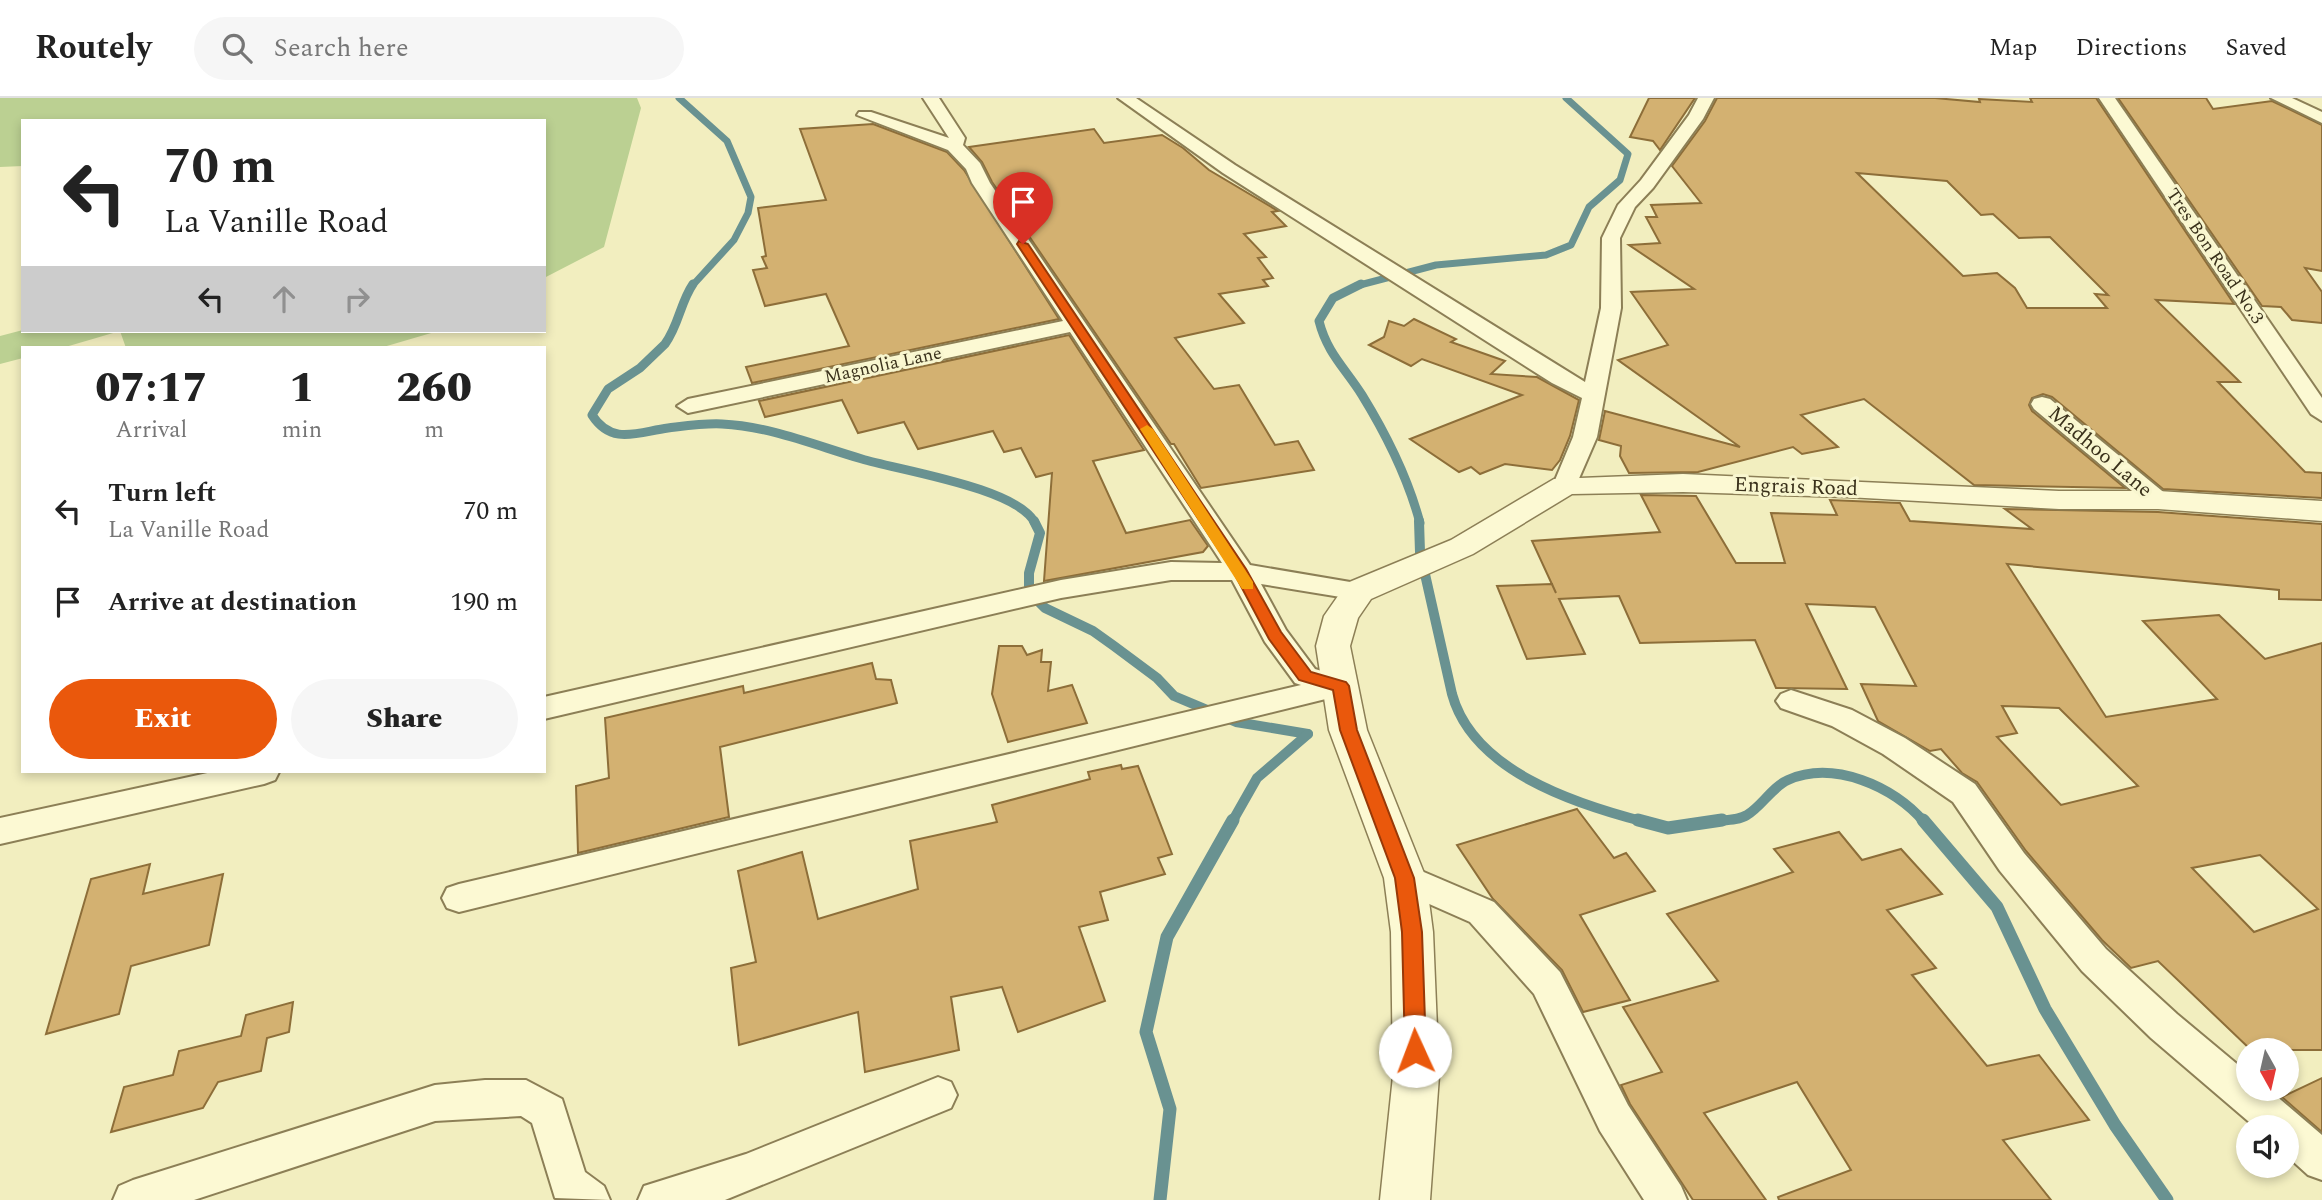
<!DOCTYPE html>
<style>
:root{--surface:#fff;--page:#f6f6f6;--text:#222;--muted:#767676;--line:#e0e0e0;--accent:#ea580c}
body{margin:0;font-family:Spectral,serif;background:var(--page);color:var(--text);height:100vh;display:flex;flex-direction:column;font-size:26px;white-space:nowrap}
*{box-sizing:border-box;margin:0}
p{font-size:23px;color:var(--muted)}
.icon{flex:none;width:38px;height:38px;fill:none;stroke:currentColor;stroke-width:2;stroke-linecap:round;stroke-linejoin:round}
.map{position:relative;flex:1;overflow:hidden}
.sheet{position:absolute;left:21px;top:248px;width:525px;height:427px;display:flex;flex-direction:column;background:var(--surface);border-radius:0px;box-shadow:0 4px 10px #0003}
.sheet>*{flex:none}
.top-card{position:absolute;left:21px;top:21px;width:525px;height:214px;border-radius:0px;box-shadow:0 4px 10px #0003;background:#fff;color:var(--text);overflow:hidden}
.needle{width:46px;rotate:172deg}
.tools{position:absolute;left:2236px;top:940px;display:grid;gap:14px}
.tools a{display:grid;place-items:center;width:63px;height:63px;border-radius:50%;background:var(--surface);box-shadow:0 4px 10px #0003;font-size:35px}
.pin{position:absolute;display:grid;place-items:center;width:60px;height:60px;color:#fff;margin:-72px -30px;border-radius:50% 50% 50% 0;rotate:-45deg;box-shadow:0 0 7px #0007}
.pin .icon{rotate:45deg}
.me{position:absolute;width:77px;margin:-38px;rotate:358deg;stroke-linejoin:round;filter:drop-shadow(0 0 5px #0008)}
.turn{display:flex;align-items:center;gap:24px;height:147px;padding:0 28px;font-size:32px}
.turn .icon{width:91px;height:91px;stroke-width:2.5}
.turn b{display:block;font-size:49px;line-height:60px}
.lanes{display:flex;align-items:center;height:66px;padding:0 28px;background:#0003;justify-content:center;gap:35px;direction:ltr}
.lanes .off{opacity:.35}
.eta{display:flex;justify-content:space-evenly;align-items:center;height:119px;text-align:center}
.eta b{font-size:42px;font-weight:800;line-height:49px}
.cta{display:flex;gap:14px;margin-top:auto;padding:14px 28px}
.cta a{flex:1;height:80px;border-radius:42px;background:var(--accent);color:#fff;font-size:28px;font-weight:800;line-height:80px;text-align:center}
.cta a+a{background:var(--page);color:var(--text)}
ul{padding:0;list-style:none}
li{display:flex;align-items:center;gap:21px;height:91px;padding:0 28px}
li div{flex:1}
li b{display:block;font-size:26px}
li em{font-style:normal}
header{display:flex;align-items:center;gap:42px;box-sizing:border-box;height:98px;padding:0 35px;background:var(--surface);border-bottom:2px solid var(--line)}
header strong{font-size:33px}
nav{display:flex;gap:38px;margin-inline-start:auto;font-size:24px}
.search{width:490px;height:63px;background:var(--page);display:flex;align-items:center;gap:18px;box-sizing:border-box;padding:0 24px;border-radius:38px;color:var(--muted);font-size:26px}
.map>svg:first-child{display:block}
.green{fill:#bbd092}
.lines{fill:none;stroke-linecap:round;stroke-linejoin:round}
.stream-far3{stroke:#699291;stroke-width:7}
.stream-far2{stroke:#699291;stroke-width:9}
.stream-far1{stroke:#699291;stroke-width:10}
.stream{stroke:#699291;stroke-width:13}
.building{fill:#d3b171;stroke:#8d6e39;stroke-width:2;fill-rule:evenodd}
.minor-casing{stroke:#8c7f56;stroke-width:4}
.tertiary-casing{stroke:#8c7f56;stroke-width:3}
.minor{fill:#fcf9d3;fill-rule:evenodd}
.tertiary{fill:#fcf9d3;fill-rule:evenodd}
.route{fill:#ea580c;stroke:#983908;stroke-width:2}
.slow{fill:#f59e0b}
.labels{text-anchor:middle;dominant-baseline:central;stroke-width:6;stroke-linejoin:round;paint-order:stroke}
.far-street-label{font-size:18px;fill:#3a311b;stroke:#f8f6cf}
.street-label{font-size:21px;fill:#3a311b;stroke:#f8f6cf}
</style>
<header>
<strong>Routely</strong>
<div class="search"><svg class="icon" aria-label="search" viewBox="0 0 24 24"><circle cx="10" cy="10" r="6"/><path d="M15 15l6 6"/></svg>Search here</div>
<nav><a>Map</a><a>Directions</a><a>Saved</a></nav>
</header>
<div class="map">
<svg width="2322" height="1102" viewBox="0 0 2322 1102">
<rect width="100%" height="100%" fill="#f2eebf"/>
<g class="green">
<path d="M0,0H637L641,10L604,149L544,180V23H23V68L0,69Z"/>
<path d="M23,232V233H438L380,250H126L120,233L62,250H23V260L0,266V238Z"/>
</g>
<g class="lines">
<g class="stream-far3">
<path d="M679,0L727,43L751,99L748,115L734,142L692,188"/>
<path d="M1356,188L1436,167L1546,157L1571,147L1589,109L1620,82L1628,56L1566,0"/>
</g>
<g class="stream-far2">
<path d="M693,186C680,205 679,227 665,246L640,270L608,291L592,317C612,348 638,334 668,330C685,328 705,325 722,326C769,328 817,348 862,361C898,372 1018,390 1035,425"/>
<path d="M1361,186L1333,200L1319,223C1327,255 1345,270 1362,297C1386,336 1408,380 1420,425"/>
</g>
<g class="stream-far1">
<path d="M1034,423L1040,435L1029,475V494L1045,510L1093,533L1114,548L1157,580L1174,598L1236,624L1308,636"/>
<path d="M1419,423L1420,454L1452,596C1473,673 1575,706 1645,724"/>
<path d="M1232,724L1257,680L1308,636"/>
<path d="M1710,724C1721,722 1738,723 1747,717C1762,708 1772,689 1788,682C1833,662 1894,688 1924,724"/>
</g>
<g class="stream">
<path d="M1638,722L1668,730L1722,722"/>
<path d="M1923,722L1997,809L2045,911L2115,1027L2167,1102"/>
<path d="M1160,1102L1170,1011L1146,934L1167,839L1233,722"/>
</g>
</g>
<g class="building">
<path d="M1649,0H1695L1660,52L1653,43L1630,39Z"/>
<path d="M1717,0H1935L1980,4L1979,1L2032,4L2030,0H2096L2234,206L2156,202L2240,284H2218L2305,374L2322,375V400L2163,391L2052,299L2043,296L2032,300L2029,307L2032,313L2125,390L1974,387L1864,301L1801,317L1838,349L1802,356L1793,349L1698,374L1629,375L1620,358L1621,348L1599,342L1605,313L1740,349L1618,262L1668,247L1631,194L1694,191L1629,147L1660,145L1646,119H1657L1651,107L1701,105L1672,68L1705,23ZM1857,75L1947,83L1981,117L1993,116L2019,140L2050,139L2108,197L2095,196L2107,210H2027L2015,190L1997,175L1963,178Z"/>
<path d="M2118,0H2206L2213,11L2272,3L2322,27V173L2305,170L2322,194V225L2292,222L2281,209L2262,208Z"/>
<path d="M873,26L947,54L964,72L1059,221L752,285L746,269L849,248L826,196L765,208L753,172L767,170L762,159L766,158L758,110L826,102L800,31Z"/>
<path d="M1094,31L1104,45L1162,37L1183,50L1209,72L1278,113L1272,114L1286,128L1244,136L1266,159L1258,160L1273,180L1263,182L1268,188L1219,196L1244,225L1175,240L1214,291L1239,287L1275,347L1298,343L1314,372L1201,390L1174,346H1171L992,84L982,64L969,49Z"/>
<path d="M1414,221L1456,241L1451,244L1505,263L1491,276L1537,279L1579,302L1570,338L1560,362L1552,372L1505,366L1480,376L1471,369L1459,374L1410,341L1522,297L1422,261L1411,268L1369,247L1384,239L1389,223L1404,228Z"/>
<path d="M1069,237L1144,352L1093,363L1126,435L1190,422L1208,448L1203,454L1044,483L1052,375L1036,379L1021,350L1004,354L993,333L918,351L904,324L858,335L842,302L765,319L759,303Z"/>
<path d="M1641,397L1696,398L1736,465H1785L1771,415L1837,417L1830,402L1900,405L1910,423L2032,431L2005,411L2158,414L2322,426V502L2279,501V492L2007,466L2106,619L2217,601L2143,523L2219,517L2265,561L2322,545V952H2251L2158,863L2131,870L2102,842L2026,753L1977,684L1962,675L1941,651L1930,653L1878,623L1861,586L1916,588L1875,509L1806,506L1847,591L1776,590L1755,542L1640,545L1619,498L1559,501L1585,556L1527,561L1497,488L1552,486L1556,495L1532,443L1660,434ZM2002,608L2059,610L2138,688L2061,707L1997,639L2017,635ZM2260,757L2318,811L2254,834L2192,770Z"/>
<path d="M999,548H1022L1027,557L1042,552L1041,564H1051L1048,593L1072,587L1087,625L1008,644L992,596Z"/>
<path d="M872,565L876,581L891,582L897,605L720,649L729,719L578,755L576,688L609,680L605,620L743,588L744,595Z"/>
<path d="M1121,667L1122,671L1138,668L1172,756L1158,760L1165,776L1100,794L1108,822L1079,829L1105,903L1018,934L1002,889L951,899L959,952L865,974L858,914L739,947L731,870L756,864L738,773L802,754L818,821L918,791L910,743L997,724L992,707L1090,681L1088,674Z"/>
<path d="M1577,711L1614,760L1626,755L1655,793L1580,817L1630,902L1583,914L1562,872L1493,801L1457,747Z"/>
<path d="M1839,734L1862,762L1901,751L1942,796L1887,812L1936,870L1912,877L1987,968L2039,957L2089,1022L2003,1042L2051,1102H1779L1778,1099L1851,1072L1797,984L1704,1015L1766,1102H1693L1630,1006L1621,987L1662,974L1623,909L1718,883L1667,816L1793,774L1774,751Z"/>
<path d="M150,766L143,796L223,776L209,847L131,868L119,916L46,936L91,781Z"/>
<path d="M293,904L289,934L267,940L261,973L218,984L203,1010L111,1034L124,989L173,977L179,953L241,938L246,917Z"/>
<path d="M2322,980V1034L2282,999Z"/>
</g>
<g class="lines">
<defs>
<g id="minor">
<path d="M923,0H939L965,40L963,47L980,65L990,85L1250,467L1368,487L1372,493L1368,499L1359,502L1261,486L1286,532L1315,571L1350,581L1354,588L1350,595L459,814L447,810L442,800L447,790L459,786L1301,587L1295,585L1265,544L1232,482H1171L1061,500L544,621V599L1061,482L1171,464L1222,465L1070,234L688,315L677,308L688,301L1063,223L972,85L966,71L948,52L857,17L859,14H871L949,40Z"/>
<path d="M1118,0H1136L1235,67L1585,284L1601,210L1602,140L1618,107L1641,82L1689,17L1698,0H1714L1703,21L1653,90L1635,109L1620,140L1621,210L1597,339L1574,392H1556L1553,387L1573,339L1582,300L1552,285L1223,75Z"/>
<path d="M2099,0H2115L2322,300V323L2311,316Z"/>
<path d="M2271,0H2292L2322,14V25Z"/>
<path d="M2042,299L2050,301L2167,397L2170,402L2167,407H2149L2034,311L2031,306L2034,301Z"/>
<path d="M1791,592L1852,612L1905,640L1975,686L2024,755L2106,851L2177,916L2249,976V990H2267L2322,1037V1082L2308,1077L2287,1058V1029H2255L2151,940L2082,873L2000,773L1953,704L1883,656L1832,628L1781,610L1776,603L1781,596Z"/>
<path d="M212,674H279L275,682L264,686L0,746V720Z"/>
<path d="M1405,766L1494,804L1560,874L1628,1007L1681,1088L1687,1102H1644L1600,1033L1534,896L1470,824L1393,790L1388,780L1393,770Z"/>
<path d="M938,979L951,984L957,997L951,1010L725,1102H638L644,1088L746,1056Z"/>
<path d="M485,982H526L562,1001L585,1074L604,1088L610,1102L555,1100L532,1025L521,1018L435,1023L194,1102H113L119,1088L133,1082L435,987Z"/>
</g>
<path id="tertiary" d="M1683,376L2059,393H2158L2322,403V423L2158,411H2059L1847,399L1683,394L1572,396L1473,456L1371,501L1358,520L1350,548L1367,632L1426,780L1433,834L1439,978L1430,1102H1380L1393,978L1391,834L1384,780L1329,632L1316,548L1324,518L1347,485L1451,442L1554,381Z"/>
</defs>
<use href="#minor" class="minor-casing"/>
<use href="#tertiary" class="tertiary-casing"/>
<use href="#minor" class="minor"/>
<use href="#tertiary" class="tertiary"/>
</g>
<path class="route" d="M1019,143L1028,146L1246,471L1281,534L1311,574L1346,584L1349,588L1357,632L1414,780L1422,834L1426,953L1423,960L1415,963L1408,960L1405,953L1402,834L1395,780L1340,632L1333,592L1299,582L1269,541L1234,475L1017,146Z"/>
<path class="slow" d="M1147,327L1153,331L1253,484V491H1242L1140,331Z"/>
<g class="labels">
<g class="far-street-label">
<text transform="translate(2215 158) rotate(56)">Tres Bon Road No.3</text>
<text transform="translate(883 267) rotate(-12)">Magnolia Lane</text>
</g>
<g class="street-label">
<text transform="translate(2100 354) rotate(40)">Madhoo Lane</text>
<text transform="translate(1796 389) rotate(2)">Engrais Road</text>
</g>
</g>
</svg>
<div class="tools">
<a><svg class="needle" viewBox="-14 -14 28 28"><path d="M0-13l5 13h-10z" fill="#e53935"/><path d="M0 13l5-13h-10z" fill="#767676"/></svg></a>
<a><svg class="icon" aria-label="sound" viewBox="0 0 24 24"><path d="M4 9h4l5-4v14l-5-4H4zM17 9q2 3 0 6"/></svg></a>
</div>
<div class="pin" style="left:1023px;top:146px;background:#d93025"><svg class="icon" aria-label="arrive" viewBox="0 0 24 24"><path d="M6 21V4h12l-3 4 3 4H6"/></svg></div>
<svg class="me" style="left:1415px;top:953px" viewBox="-20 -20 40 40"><circle r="19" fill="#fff"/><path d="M0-13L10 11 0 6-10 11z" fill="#ea580c"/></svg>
<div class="top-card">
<div class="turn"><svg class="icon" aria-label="left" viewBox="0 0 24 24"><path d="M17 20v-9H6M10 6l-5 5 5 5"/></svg><div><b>70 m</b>La Vanille Road</div></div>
<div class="lanes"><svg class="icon" aria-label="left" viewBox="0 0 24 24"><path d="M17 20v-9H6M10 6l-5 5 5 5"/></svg><svg class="icon off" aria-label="ahead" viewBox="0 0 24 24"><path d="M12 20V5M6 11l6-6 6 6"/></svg><svg class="icon off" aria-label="right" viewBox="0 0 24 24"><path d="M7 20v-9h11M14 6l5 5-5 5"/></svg></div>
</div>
<section class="sheet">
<div class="eta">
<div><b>07:17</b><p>Arrival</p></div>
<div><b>1</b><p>min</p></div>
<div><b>260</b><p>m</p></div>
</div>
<ul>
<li><svg class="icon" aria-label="left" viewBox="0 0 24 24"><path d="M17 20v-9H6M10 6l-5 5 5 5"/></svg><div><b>Turn left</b><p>La Vanille Road</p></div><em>70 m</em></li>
<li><svg class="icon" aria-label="arrive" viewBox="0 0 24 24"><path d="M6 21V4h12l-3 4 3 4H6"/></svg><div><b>Arrive at destination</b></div><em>190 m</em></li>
</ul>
<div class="cta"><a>Exit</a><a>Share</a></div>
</section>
</div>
